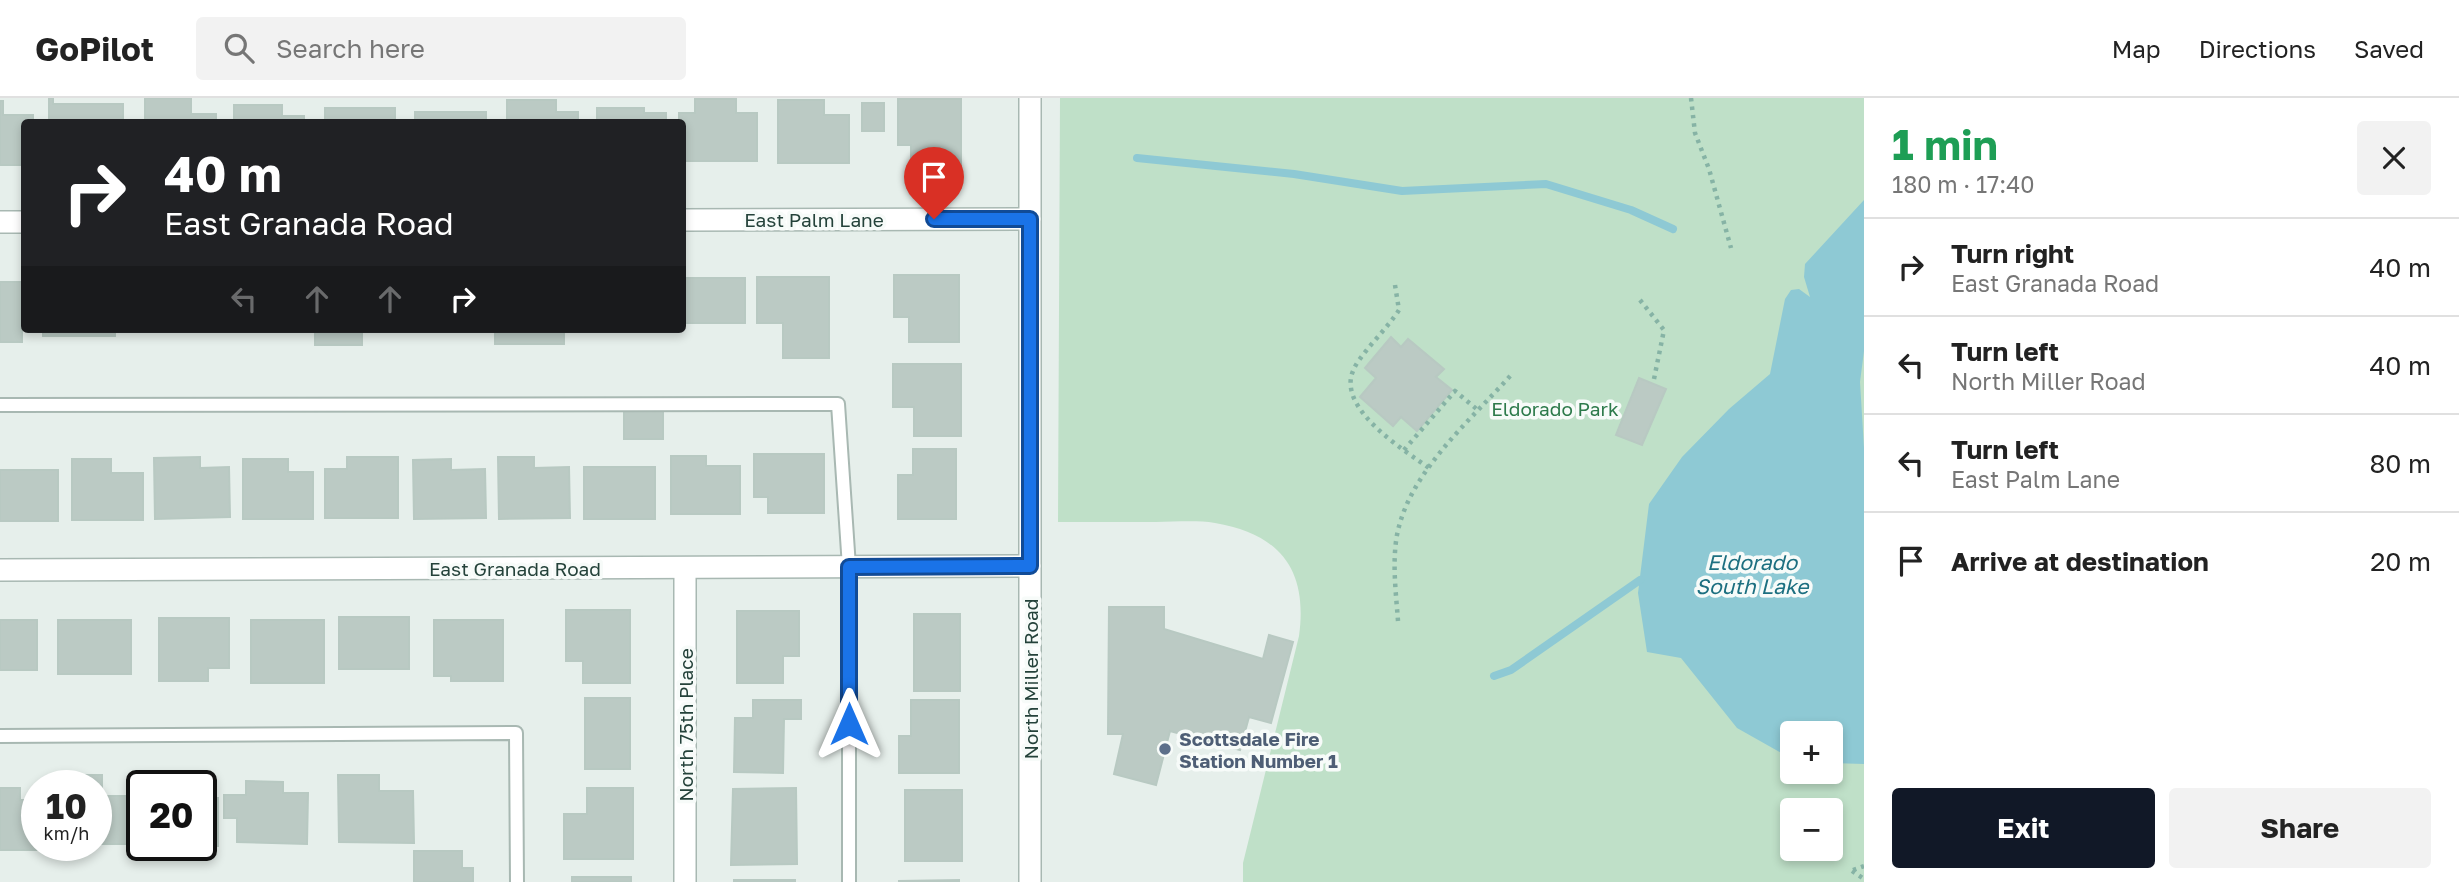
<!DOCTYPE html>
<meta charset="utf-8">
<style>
:root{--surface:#fff;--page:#f2f2f2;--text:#222;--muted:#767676;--line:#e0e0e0;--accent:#111827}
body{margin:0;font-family:"Golos Text",sans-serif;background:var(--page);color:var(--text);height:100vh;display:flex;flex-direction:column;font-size:26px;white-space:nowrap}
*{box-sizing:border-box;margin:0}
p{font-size:23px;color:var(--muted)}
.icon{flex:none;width:38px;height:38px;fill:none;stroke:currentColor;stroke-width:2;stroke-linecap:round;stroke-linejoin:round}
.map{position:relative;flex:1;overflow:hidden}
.drawer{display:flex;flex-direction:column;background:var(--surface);width:595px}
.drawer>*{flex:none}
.banner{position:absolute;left:21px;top:21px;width:665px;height:214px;border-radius:7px;box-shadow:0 4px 10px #0003;background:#202124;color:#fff;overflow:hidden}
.tools{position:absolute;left:1780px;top:623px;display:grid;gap:14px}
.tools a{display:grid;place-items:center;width:63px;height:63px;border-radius:7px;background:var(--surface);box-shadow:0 4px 10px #0003;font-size:35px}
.speed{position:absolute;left:21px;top:672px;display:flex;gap:14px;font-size:35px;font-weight:700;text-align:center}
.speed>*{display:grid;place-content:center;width:91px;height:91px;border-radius:50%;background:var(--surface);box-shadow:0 4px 10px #0003;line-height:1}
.speed small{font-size:18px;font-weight:400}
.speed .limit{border:4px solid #111;border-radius:10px;background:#fff;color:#111}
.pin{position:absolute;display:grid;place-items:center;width:60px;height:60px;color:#fff;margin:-72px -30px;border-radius:50% 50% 50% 0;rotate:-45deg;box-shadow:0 0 7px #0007}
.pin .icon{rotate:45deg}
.me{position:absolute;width:77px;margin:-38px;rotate:0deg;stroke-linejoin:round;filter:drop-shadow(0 0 5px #0008)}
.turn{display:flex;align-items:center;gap:24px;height:147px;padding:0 28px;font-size:32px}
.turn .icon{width:91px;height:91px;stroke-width:2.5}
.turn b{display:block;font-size:49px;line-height:60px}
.lanes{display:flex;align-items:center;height:66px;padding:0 28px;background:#0003;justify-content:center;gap:35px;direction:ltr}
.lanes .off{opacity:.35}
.round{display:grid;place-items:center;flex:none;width:74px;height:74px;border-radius:7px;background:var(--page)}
.headline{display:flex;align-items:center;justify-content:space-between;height:119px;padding:0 28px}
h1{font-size:42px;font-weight:700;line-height:52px;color:#1e9e55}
.primary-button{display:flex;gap:14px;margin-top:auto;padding:14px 28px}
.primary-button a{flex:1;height:80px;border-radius:7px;background:var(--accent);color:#fff;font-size:28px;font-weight:700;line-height:80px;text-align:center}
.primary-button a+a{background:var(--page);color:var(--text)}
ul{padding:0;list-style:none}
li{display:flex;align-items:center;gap:21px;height:98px;padding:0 28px;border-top:2px solid var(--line)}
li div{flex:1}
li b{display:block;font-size:26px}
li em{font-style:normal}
header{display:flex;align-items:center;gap:42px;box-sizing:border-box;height:98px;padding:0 35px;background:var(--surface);border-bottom:2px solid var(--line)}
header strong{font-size:33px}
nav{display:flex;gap:38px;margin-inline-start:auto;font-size:24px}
.search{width:490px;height:63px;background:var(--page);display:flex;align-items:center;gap:18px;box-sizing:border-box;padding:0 24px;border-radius:7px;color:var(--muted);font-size:26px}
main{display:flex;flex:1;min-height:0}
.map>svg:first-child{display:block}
.green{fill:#bfe0c8;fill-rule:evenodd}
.water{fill:#8ec9d4}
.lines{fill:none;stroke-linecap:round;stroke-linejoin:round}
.stream{stroke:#8ec9d4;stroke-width:8}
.building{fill:#bbcac4;stroke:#b8c9c2;stroke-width:2}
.service-casing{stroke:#a8b8b2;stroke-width:16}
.minor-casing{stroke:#a8b8b2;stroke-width:24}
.tertiary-casing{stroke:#a8b8b2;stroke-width:24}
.path{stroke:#86b3a5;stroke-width:4.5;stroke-dasharray:3.5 5;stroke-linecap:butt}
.service{stroke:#fff;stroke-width:12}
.minor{stroke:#fff;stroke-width:21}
.tertiary{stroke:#fff;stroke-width:21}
.route-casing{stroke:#114b97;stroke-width:18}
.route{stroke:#1a73e8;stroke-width:12}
.service-dot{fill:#5c6f8a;stroke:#f7fbf9;stroke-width:2.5}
.labels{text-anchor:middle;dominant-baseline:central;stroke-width:7;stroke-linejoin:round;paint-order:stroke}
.street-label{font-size:19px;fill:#24423a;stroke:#f7fbf9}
.park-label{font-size:19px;fill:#2d7a4b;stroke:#f7fbf9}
.service-label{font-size:19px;font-weight:bold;fill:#4e5e75;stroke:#f7fbf9;text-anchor:start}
.water-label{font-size:21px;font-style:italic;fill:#1c6f80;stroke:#f7fbf9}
</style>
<header>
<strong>GoPilot</strong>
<div class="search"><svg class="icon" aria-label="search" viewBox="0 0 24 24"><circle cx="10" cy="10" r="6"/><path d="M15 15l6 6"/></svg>Search here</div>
<nav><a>Map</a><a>Directions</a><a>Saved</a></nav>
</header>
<main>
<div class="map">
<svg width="1864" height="784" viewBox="0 0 1864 784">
<rect width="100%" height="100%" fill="#e6efeb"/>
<path class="green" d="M1060,0H1864V784H1243V765L1299,538C1308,473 1281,436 1215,425C1196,422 1175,424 1156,424C1123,424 1091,424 1058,424ZM1792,635H1830V674H1792ZM1792,712H1830V751H1792Z"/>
<path class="water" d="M1864,102V253L1860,284L1864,350V666L1831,665L1830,635H1792V661L1737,630L1681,560L1647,554L1638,495L1649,406L1682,359L1729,311L1770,276L1785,201L1791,192L1799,191L1810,199L1804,179L1805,166Z"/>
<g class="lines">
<g class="stream">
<path d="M1137,60L1294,76L1402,93L1546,86L1631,112L1673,131"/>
<path d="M1494,578L1511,572L1640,482"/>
</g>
</g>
<g class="building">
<path d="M49,0H53V6H123V24H49Z"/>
<path d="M145,0H191V16H216V24H145Z"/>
<path d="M695,1H736V15H757V63H682V24H679V15H695Z"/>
<path d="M898,1H961V73H911V47H898Z"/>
<path d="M507,2H556V14H578V24H507Z"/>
<path d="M778,2H824V17H849V65H778Z"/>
<path d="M0,3H3V17H33V24H24V67H0Z"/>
<rect x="862" y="5" width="22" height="28"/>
<path d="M234,7H282V18H304V24H234Z"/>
<rect x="325" y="10" width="70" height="14"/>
<path d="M597,10H644V15H666V24H597Z"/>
<rect x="415" y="14" width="71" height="10"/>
<path d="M894,177H959V244H909V219H894Z"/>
<path d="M757,179H829V260H783V225H757Z"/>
<rect x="682" y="180" width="63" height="45"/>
<rect x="0" y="184" width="22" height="60"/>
<rect x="43" y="231" width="72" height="7"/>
<rect x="223" y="231" width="69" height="2"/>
<rect x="315" y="231" width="47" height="16"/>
<rect x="495" y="231" width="69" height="15"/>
<path d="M1391,239L1401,249L1408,241L1444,271L1436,279L1452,292L1417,333L1401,319L1393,328L1360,299L1376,280L1365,270Z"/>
<path d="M893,266H961V338H914V309H893Z"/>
<path d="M1639,280L1666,291L1642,347L1616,337Z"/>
<rect x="624" y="312" width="39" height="29"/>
<path d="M913,351H956V421H898V377H913Z"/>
<path d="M754,356H824V415H768V399H754Z"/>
<path d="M671,358H706V368H740V416H671Z"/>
<path d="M200,359V370L229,369L230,419L155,421L154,360Z"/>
<path d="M347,359H398V420H325V371H347Z"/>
<path d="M498,359H534V370L569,369L570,420L499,421Z"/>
<path d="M72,361H111V375H143V422H72Z"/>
<path d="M243,361H288V374H313V421H243Z"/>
<path d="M451,361V372L485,371L486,420L414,421L413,362Z"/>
<rect x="584" y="369" width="71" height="52"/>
<rect x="0" y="372" width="58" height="51"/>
<path d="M1109,509H1164V531L1263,561L1269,537L1293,544L1271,625L1249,619L1240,652L1170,633L1156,687L1114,676L1123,636H1108Z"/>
<path d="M566,512H630V585H583V563H566Z"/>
<path d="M737,513H799V558H783V585H737Z"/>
<rect x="914" y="516" width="46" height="77"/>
<rect x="339" y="519" width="70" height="52"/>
<path d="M159,520H229V570H208V583H159Z"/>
<rect x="0" y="522" width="37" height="50"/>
<rect x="58" y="522" width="73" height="54"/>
<rect x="251" y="522" width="73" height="63"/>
<path d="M434,522H503V583H451V578H434Z"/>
<rect x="585" y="600" width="45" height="71"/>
<path d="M753,602H801V621H784L783,675L734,674L735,620H753Z"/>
<path d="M911,602H959V675H899V638H911Z"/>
<path d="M61,677H102V698H129V746H96V688H61Z"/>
<path d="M338,677H379V693H413L414,745L339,744Z"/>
<path d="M246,683L283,684V695H308L307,746L237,744V720H224V697H246Z"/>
<path d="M0,690H20V702H37V747H42V752H0Z"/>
<path d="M587,690H633V761H564V716H587Z"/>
<path d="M796,690L797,766L731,767L733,691Z"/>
<rect x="905" y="692" width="57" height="71"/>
<path d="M201,700H218V748H147L201,747Z"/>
<path d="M414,753H462V770H473V784H414Z"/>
<rect x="572" y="779" width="59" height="5"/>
<rect x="734" y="782" width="61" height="2"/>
<path d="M959,782V784H899V783Z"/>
</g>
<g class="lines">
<defs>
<g id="service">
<path d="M0,307L838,306L849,469V784"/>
<path d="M0,638L516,635L517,784"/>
</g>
<g id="minor">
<path d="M682,122L1030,121"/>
<path d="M0,124H24"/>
<path d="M685,470V784"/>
<path d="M0,472L1030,468"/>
</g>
<path id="tertiary" d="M1030,0V784"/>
</defs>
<use href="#service" class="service-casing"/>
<use href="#minor" class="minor-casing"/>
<use href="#tertiary" class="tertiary-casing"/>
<g class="path">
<path d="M1691,0L1695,35L1709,71L1731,150"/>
<path d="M1395,187L1399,212C1388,230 1358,258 1353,273C1337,311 1404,352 1429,370"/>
<path d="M1640,202L1664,232L1653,286"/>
<path d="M1404,352L1455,293L1479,313"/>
<path d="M1398,523C1396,495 1392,465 1397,437C1409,374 1470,323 1511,277"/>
<path d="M1853,772L1864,768"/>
<path d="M1852,773L1864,781"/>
</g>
<use href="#service" class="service"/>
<use href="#minor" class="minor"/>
<use href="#tertiary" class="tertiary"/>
</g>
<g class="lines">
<defs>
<path id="route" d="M849,626V469L1030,468V121H934"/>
</defs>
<use href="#route" class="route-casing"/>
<use href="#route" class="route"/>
</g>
<circle class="service-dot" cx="1165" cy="651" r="7"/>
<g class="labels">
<g class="street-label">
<text x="814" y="121">East Palm Lane</text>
<text x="515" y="470">East Granada Road</text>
<text transform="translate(1030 581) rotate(-90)">North Miller Road</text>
<text transform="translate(685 627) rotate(-90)">North 75th Place</text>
</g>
<g class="park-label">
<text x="1555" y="310">Eldorado Park</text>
</g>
<g class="service-label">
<text x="1179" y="640">Scottsdale Fire<tspan x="1179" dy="22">Station Number 1</tspan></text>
</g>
<g class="water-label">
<text x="1752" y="464">Eldorado<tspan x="1752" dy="24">South Lake</tspan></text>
</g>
</g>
</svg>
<div class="tools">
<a>+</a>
<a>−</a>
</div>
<div class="speed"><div>10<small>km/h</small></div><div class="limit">20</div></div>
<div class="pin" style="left:934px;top:121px;background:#d93025"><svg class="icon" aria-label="arrive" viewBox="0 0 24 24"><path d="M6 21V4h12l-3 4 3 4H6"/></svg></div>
<svg class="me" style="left:849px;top:626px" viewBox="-20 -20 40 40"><path d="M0-17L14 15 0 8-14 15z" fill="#1a73e8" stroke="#fff" stroke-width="4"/></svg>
<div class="banner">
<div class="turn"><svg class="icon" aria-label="right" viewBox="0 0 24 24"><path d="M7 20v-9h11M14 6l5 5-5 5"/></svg><div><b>40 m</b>East Granada Road</div></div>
<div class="lanes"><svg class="icon off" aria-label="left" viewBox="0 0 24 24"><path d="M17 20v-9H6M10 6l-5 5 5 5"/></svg><svg class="icon off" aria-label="ahead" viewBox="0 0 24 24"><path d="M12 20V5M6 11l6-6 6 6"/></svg><svg class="icon off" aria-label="ahead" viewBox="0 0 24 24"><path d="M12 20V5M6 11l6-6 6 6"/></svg><svg class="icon" aria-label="right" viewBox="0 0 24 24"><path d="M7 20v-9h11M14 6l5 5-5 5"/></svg></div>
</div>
</div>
<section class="drawer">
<div class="headline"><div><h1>1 min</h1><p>180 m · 17:40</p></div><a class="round"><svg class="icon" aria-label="close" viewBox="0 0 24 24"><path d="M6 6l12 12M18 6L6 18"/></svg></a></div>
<ul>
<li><svg class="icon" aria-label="right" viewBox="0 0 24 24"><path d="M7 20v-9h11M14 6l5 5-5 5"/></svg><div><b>Turn right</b><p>East Granada Road</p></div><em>40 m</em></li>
<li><svg class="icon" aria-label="left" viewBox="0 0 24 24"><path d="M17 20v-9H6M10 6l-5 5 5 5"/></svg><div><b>Turn left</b><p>North Miller Road</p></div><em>40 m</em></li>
<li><svg class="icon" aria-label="left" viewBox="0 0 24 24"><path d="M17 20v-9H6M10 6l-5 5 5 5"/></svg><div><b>Turn left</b><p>East Palm Lane</p></div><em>80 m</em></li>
<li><svg class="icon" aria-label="arrive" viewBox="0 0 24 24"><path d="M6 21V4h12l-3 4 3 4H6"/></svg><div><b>Arrive at destination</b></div><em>20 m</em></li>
</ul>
<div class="primary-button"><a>Exit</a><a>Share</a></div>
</section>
</main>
